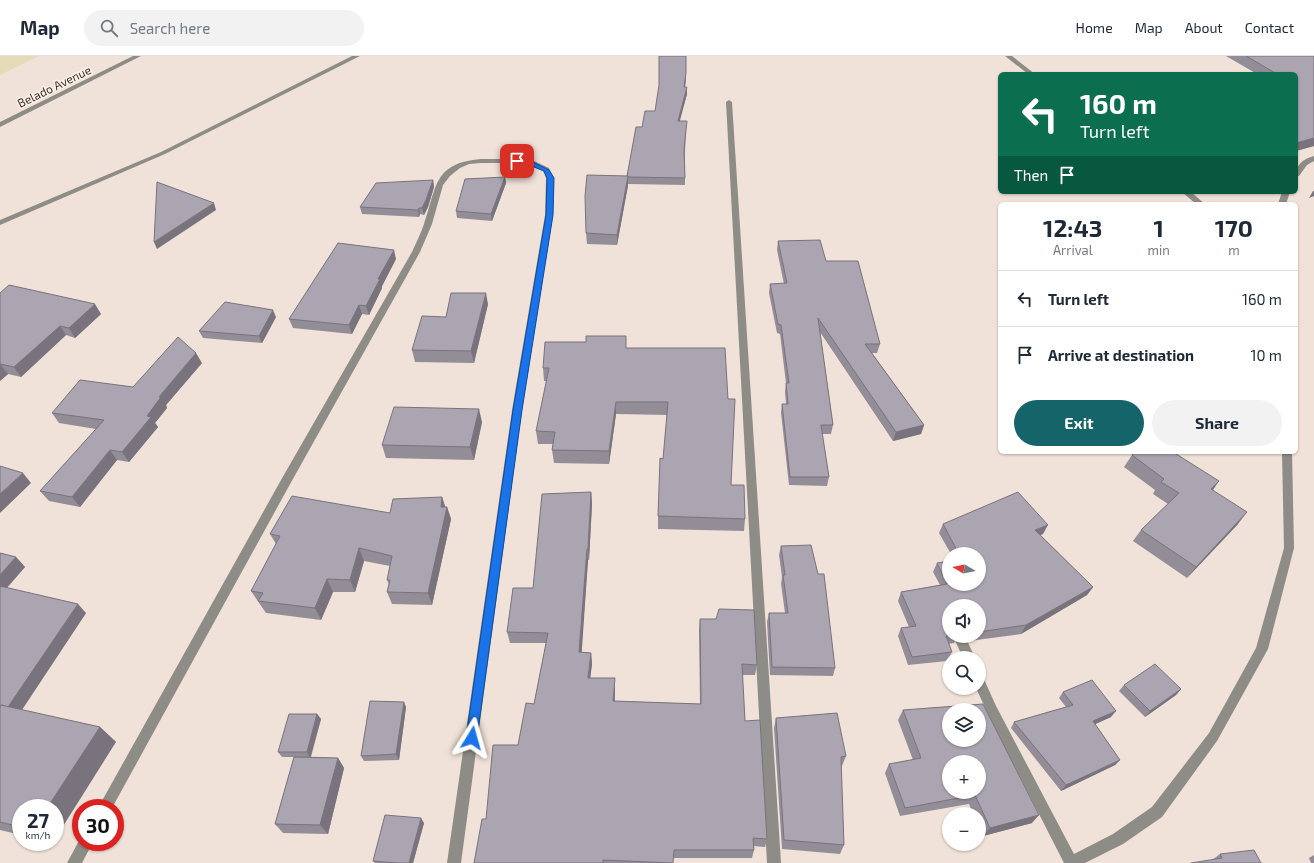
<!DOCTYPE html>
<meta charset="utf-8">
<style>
:root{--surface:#fff;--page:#f2f2f3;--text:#1f2937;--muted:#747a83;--line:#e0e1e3;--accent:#15646a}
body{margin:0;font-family:"Exo 2",sans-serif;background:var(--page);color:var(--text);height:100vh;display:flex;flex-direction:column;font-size:15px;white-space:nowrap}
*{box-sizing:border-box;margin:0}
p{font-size:13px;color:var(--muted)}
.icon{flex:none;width:22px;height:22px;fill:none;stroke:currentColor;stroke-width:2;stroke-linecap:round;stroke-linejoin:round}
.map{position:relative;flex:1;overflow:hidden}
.sheet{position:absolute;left:998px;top:146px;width:300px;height:252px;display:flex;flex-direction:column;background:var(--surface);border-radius:6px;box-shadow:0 1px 3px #0004}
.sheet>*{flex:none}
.top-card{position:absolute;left:998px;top:16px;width:300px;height:122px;border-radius:6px;box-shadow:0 1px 3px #0004;background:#0b6e4f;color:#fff;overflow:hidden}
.needle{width:26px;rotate:280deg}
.fabs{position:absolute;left:942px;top:491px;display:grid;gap:8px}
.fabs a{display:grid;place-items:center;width:44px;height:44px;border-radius:50%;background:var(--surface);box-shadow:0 1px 3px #0004;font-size:20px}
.speed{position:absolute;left:12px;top:743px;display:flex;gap:8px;font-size:20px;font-weight:700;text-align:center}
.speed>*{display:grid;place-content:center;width:52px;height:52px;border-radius:50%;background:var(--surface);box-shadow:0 1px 3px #0004;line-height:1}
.speed small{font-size:10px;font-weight:400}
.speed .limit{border:6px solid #d22;background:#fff;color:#111}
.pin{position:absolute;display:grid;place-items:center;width:34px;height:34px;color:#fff;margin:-17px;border-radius:8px;box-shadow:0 2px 6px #0006}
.me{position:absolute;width:44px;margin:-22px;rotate:8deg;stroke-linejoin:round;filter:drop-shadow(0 0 3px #0008)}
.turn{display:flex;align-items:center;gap:14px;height:84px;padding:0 16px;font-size:18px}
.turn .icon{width:52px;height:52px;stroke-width:2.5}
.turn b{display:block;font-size:28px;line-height:34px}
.then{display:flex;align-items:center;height:38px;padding:0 16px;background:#0003;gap:8px;font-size:15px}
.eta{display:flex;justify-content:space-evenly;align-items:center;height:68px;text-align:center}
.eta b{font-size:24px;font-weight:700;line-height:28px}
.action{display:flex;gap:8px;margin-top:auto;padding:8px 16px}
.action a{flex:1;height:46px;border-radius:24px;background:var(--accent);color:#fff;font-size:16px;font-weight:700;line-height:46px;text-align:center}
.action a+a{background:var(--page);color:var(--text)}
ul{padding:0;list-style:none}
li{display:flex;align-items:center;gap:12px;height:56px;padding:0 16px;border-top:1px solid var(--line)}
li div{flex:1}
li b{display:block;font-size:15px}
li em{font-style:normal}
header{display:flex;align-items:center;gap:24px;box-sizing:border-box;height:56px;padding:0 20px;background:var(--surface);border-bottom:1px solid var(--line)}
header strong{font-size:19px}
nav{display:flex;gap:22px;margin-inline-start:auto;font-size:14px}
.search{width:280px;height:36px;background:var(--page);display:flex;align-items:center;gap:10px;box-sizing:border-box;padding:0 14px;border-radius:22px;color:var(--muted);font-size:15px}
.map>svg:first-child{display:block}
.sand{fill:#e5dcb7}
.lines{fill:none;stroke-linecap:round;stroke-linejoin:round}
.minor{fill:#8e8c86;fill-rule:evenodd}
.wall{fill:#938d98}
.shaded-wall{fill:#78737c}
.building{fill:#aba4b1;stroke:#78737c;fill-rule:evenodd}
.route{fill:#1a73e8;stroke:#114b97}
.labels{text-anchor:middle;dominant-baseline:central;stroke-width:3;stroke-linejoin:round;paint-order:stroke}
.far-street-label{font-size:12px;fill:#36312d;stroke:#fdf0e5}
</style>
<header>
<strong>Map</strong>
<div class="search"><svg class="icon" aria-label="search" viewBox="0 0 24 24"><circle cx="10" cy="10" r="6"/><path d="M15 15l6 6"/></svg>Search here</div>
<nav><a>Home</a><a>Map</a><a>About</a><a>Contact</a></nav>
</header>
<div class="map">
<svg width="1314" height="807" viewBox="0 0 1314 807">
<rect width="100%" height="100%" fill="#f0e2d8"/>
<path class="sand" d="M0,0H39L0,19Z"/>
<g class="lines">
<g class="minor">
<path d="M133,0H141L0,71V66Z"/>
<path d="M352,0H360L165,98L0,169V164L161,96Z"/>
<path d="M1005,0H1012L1035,18H1028Z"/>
<path d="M729,44L732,46L781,807H767L726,46Z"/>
<path d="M1314,100V105L1307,109L1299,120H1296C1296,108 1303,103 1314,100Z"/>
<path d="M481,103H517L534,105L549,112L554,122L553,159L522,354L461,807H447L512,354L545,159L546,122L543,115L529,109L517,107H481L469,108L460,112L450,120L443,129L432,168L420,196L289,430L112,752H98L281,424L412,196C416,187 421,177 424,168C437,131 433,107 481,103Z"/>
<path d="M1182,136H1191L1205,148H1196Z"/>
<path d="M1282,136H1290L1286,148H1278Z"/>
<path d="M1282,396H1292L1294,492L1268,593L1217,685L1162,761L1123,788L1085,807H1064L988,658L976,632H979V619L983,621L996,650L1074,798L1113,778L1152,751L1209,677L1256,592L1284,492Z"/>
<path d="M953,580H965L975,602H963Z"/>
<path d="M81,781V786H93L82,807H67Z"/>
</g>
</g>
<g class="wall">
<path d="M1226,0H1314V90L1296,95V18H1257Z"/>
<path d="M686,23L685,31H687V38L679,65L686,72L685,97V129L628,128L617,189L587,188L586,177L627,120L642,71L655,55Z"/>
<path d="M505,121L506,127L492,165L457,162L456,155Z"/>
<path d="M433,124L434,131L428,151L424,159L420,158L419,161L362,158L360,151Z"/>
<path d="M778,185L826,205L880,288L877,297H872L924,369L921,378L893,385L820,276L833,369L831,378H822L829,421L827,430L789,429L781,357L782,348H786L785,336L786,327L780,278L777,277L769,237L770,228H784L777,194Z"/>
<path d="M396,203L382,230V232L369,259L362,258L352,278L293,272L289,263Z"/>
<path d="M0,237L101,258L75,282L66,279L21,321L8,318L0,325Z"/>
<path d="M488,248L474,307L415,306L412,294L446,261Z"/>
<path d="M276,261L262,287L203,282L199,275Z"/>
<path d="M627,292L731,429L745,463L744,475L658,473V460L667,359L616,358L609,408L554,407L552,394L553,388H538L536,375L547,325H544L543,312Z"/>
<path d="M202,307L166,349L167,352L155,367L158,371L129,406L117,404L80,451L49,445L40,435L96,373L59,367L52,357L133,331Z"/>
<path d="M482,366L474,404L386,402L382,389Z"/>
<path d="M1132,399L1212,434L1238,468L1187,522L1133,485L1141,474L1168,448L1153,438L1155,434L1124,411Z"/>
<path d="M591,436L592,448L589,504H588L581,596L591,597L592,608L590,622L615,633V645L700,648L699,574L700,563L757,609L755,619H742L745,665L767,783L765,791L754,790V794L752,802H673V807H474L486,763L518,689L534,648L546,587H510L507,576Z"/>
<path d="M442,441L445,451H447L451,463L432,549L392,548L387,536L389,528L387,524L390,510L364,505L355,536H333L321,564L266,557L251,535L276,488L270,478L390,457Z"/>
<path d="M943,468L1043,478L1040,479L1093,531L1087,539L1021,578L969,585L966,580H979V550H949V580H958L954,587L948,588L952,596L947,605L908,609L898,580L901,572L909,571L898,545L901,536L940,529L933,516L937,507L949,528L979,498H951L939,477Z"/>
<path d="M781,490L835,612L833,620L770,619L767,566L769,557H785L781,528L782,521L779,499Z"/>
<path d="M0,497L16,501L25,511L7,532L86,557L22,654L100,671L116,686L21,752V779L0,774Z"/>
<path d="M1124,629L1181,633L1176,639L1145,661L1119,635Z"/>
<path d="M1063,636L1111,661L1095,668L1120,704L1115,709L1061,735L1011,672L1014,666L1066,651L1059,642Z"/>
<path d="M406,651L399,704L364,705L361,700Z"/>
<path d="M903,654L1032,767L983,780L979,771V758H973L969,748L900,760L885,717L889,708L913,704L898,664Z"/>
<path d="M317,658L321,663L311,701L338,702L344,712L328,778L283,777L275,768L294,701H282L278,696Z"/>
<path d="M776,662L846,700L842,710L841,711L844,789L840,798L782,793L774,672Z"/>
<path d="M424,767L413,807H375L373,805Z"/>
<path d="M1220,798L1261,807L1212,804Z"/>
<path d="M1314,799V807H1311L1309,802Z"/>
</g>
<g class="shaded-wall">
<path d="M686,17V23L684,38V31Z"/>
<path d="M687,31V38L678,72V65Z"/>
<path d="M1314,82V90L1296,95V87Z"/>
<path d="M628,120V130L617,189V179Z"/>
<path d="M505,121L506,127L492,165L491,158Z"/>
<path d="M433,124L434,131L428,151L424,159L422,152Z"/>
<path d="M1313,135H1314V140L1309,142Z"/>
<path d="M214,147L216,154L157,193L154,186Z"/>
<path d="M419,152L420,158L419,161L418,154Z"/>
<path d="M394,194L396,203L382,230V232L369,259L366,250L378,223Z"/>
<path d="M486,237L488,248L474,307L471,295Z"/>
<path d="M95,248L101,258L75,282L69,272Z"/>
<path d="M359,249L362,258L352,278L349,269Z"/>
<path d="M273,254L276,261L262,287L259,280Z"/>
<path d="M60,270L66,279L21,321L14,311Z"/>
<path d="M196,297L202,307L166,349L167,352L155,367L158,371L129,406L122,396L147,360L159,341Z"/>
<path d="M0,308L8,318L0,325Z"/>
<path d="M616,346V358L609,408V395Z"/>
<path d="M479,353L482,366L474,404L470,391Z"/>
<path d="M924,369L921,378L893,385L896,376Z"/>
<path d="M110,394L117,404L80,451L72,441Z"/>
<path d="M23,417L31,427L0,457V438Z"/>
<path d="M1219,425L1211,437V433Z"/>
<path d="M591,436L592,448L589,504L588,493Z"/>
<path d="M442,441L446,453L447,451L451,463L432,549L428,537Z"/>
<path d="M1247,456L1238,468L1187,522L1196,511Z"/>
<path d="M1048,469L1043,478L1030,483L1035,474Z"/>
<path d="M359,492L364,505L355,536L350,524Z"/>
<path d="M587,493L588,504L581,607L579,596Z"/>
<path d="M16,501L25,511L1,538L0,537V519Z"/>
<path d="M327,523L333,536L321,564L315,552Z"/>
<path d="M1093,531L1087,539L1021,578L1026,569Z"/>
<path d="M78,548L86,557L3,682L0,662Z"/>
<path d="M591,597L592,608L589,632L588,622Z"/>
<path d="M615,622V633L614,655L613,645Z"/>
<path d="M1181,633L1176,639L1145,661L1150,655Z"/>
<path d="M404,646L406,651L399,704L396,698Z"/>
<path d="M1116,655L1111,661L1089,671L1093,665Z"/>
<path d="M317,658L321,663L310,702L307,696Z"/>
<path d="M100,671L116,686L55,783V752H47Z"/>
<path d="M338,702L344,712L328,778L320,769Z"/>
<path d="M1120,704L1115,709L1061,735L1066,729Z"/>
<path d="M1039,759L1032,767L983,780L990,772Z"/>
<path d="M421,762L424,767L413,807H409Z"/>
</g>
<g class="building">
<path d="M659,0H686V17L684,31H687L678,65H687L684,93L685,122L628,121V120H627L636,71H642L645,55H655L659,29Z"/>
<path d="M1246,0H1314V82L1296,87V18H1277Z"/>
<path d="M587,119L628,120L617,179L586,177L585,140Z"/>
<path d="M505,121L491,158L456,155L465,123Z"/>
<path d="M433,124L426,144L422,152H419L418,154L360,151L376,127Z"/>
<path d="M157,126L214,147L154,186Z"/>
<path d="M820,184L826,205H858L880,288H865L924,369L896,376L818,262L833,369H821L829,421H790L782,348H788L786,327H789L781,269L778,268L770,228L787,227L778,185Z"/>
<path d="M338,187L394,194L378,223H380L366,250L359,249L349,269L289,263Z"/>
<path d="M9,229L95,248L69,272L60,270L14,311L0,308V309V237Z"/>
<path d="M451,237H486L471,295L412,294L422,260L446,261Z"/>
<path d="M225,246L273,254L259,280L199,275Z"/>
<path d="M586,280H626V292H725L728,343H735L731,429H744L745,463L658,460L660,402L663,403L668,346H616L609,395L552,394L555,376L536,375L549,312H543L545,286H586Z"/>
<path d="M178,281L196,297L159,341H161L147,360L151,361L122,396L110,394L72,441L40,435L104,364L52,357L80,324L133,331Z"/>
<path d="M394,351L479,353L470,391L382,389Z"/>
<path d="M1136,396H1173L1219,425L1211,433L1247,456L1196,511L1141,474L1179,437L1161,426L1164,423L1132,399Z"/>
<path d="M0,410L23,417L0,438Z"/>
<path d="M591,436L588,493H587L579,596L591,597L588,622H615L613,645L701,648L700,563H716L719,553L754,554L757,609L742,608L745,665L760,664L767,783L753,782L754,794H674L673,807L603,804V807H474L482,763H486L493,689H518L526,647L534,648L548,577L507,576L513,532H533L542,438Z"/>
<path d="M1018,436L1048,469L1035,474L1093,531L1026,569L979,576V550H949V580H946L952,596L912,601L901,572L916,570L901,536L947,528L937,507L949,505V528H979V498H959L943,468Z"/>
<path d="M292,440L390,457L393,443L442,441L441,451H447L428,537L387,536L390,524H387L392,500L359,492L350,524L327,523L315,552L258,545L263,537L251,535L280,480L270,478Z"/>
<path d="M811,489L818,518H824L835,612L772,611L769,557H788L783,519H785L781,490Z"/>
<path d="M0,497L16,501L0,519Z"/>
<path d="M0,530L78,548L8,651L1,649L0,651Z"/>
<path d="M1155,608L1181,633L1150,655L1124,629Z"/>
<path d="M1092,624L1116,655L1093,665L1120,704L1066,729L1014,666L1073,649L1063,636Z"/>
<path d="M370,645L404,646L396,698L361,700Z"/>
<path d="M983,648L1039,759L990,772L975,739L905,752L889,708L921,702L903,654ZM949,654H979V684H949ZM949,706H979V736H949Z"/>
<path d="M1,649L100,671L47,752H21V771L0,766V651Z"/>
<path d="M837,657L846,700L841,701L844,789L784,784L776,662Z"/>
<path d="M289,658H317L307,696H278Z"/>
<path d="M294,701L338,702L320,769L275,768Z"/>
<path d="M385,759L421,762L409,807H398L373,805Z"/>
<path d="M1254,794L1261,807H1191L1222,802L1220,798Z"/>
</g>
<path class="route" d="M517,103L533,106L549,114L554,122L553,159L522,354L477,682L476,686L472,688L468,686L466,682L513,354L546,159L547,122L544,115L529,109L515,106V104Z"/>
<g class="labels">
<g class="far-street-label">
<text transform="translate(54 30) rotate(-26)">Belado Avenue</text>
</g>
</g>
</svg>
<div class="fabs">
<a><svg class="needle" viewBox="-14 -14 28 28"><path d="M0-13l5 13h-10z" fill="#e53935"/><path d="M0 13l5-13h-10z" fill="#747a83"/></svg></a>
<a><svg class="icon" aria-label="sound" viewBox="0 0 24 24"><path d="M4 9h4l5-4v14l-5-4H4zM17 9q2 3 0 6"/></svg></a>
<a><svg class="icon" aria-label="search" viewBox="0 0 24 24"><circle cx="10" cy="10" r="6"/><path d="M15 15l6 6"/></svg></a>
<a><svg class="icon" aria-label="layers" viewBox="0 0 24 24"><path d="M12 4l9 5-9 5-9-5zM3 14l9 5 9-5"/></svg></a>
<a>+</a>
<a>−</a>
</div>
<div class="speed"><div>27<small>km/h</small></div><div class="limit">30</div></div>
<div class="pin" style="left:517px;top:105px;background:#d93025"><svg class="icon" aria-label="arrive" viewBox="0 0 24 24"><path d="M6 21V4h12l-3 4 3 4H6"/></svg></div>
<svg class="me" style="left:472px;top:682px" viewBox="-20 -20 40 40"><path d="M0-17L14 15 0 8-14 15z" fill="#1a73e8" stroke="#fff" stroke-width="4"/></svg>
<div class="top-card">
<div class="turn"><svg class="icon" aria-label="left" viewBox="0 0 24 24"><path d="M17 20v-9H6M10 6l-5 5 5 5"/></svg><div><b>160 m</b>Turn left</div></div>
<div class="then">Then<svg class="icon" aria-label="arrive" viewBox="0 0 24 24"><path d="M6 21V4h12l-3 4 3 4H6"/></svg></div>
</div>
<section class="sheet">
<div class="eta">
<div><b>12:43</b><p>Arrival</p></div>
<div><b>1</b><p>min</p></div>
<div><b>170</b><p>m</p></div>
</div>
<ul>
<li><svg class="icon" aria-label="left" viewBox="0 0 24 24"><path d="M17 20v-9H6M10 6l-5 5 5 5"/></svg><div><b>Turn left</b></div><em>160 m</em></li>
<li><svg class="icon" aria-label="arrive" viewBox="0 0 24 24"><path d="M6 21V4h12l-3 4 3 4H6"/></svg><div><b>Arrive at destination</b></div><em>10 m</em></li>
</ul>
<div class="action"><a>Exit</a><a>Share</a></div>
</section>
</div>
